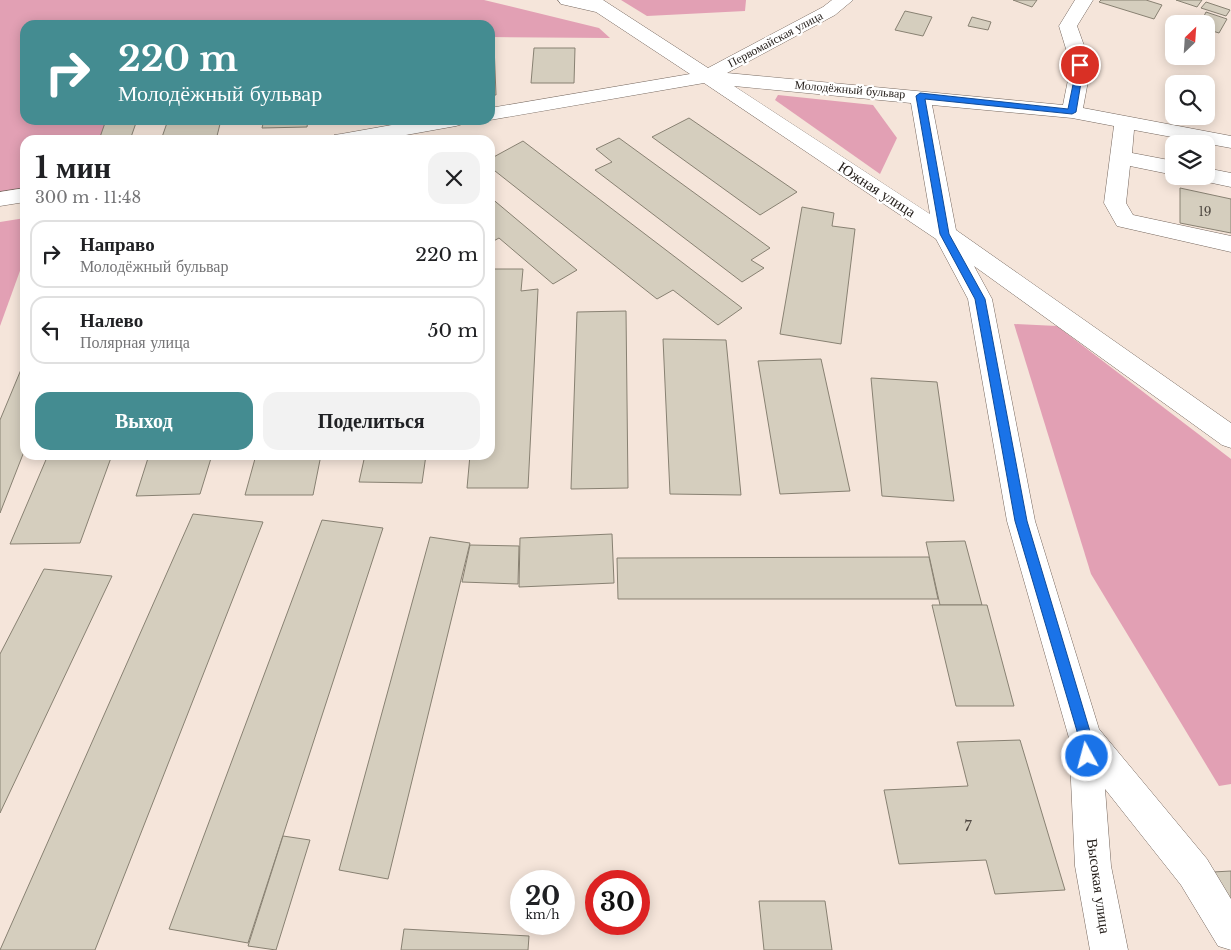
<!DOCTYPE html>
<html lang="ru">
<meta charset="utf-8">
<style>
:root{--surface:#fff;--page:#f2f2f2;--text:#202124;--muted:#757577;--line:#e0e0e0;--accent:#448c91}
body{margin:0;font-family:"Libre Baskerville",serif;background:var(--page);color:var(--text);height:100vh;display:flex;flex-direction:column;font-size:19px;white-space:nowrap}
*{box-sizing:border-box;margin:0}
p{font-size:16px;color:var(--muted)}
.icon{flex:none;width:28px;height:28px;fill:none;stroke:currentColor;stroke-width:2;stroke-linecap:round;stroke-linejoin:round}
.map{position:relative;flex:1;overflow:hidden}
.panel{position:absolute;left:20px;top:135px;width:475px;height:325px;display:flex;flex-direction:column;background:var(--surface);border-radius:15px;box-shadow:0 2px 12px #0003}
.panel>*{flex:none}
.hud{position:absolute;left:20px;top:20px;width:475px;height:105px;border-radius:15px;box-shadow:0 2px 12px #0003;background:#448c91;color:#fff;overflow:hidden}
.needle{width:32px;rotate:25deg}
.controls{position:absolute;left:1165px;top:15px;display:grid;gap:10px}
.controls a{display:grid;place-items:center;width:50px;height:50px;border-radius:10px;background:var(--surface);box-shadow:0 2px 12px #0003;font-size:25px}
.speed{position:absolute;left:510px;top:870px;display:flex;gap:10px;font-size:25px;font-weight:700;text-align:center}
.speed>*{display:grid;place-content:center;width:65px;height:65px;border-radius:50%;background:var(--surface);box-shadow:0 2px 12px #0003;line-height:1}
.speed small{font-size:12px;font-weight:400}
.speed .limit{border:8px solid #d22;background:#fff;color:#111}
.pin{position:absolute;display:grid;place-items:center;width:42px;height:42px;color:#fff;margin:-21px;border:2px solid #fff;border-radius:50%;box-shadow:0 1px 5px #0007}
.me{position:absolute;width:55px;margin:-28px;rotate:353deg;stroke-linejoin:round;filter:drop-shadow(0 0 4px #0008)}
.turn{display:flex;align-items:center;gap:18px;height:105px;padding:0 15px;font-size:22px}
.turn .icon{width:65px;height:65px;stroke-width:2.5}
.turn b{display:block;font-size:35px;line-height:42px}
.round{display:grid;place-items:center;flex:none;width:52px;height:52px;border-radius:15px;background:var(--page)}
.overview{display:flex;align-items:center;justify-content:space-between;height:85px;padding:0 15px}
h1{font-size:30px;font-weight:700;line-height:38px}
.button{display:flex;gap:10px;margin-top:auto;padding:10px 15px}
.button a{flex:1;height:58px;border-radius:15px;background:var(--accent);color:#fff;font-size:20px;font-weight:700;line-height:58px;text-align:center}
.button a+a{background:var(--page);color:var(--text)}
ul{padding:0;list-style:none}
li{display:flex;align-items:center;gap:15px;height:68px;margin:0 10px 8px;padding:0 5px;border:2px solid var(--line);border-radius:15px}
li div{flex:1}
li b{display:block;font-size:19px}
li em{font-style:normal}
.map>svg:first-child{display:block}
.green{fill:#e2a0b4}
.building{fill:#d5cebe;stroke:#888172}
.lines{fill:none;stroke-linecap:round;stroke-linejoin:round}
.minor-casing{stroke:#75675e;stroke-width:1}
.minor{fill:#fff;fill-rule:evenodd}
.route{fill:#1a73e8;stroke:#114b97}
.labels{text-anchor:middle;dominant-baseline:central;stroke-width:4.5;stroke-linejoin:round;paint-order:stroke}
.far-street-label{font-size:12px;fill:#231d19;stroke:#fff}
.number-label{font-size:12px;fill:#504942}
.street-label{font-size:15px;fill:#231d19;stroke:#fff}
.near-number-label{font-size:15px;fill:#504942}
</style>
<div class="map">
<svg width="1231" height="950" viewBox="0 0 1231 950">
<rect width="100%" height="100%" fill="#f5e5da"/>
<g class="green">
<path d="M0,0H484L599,28L610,38L490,37V25H25V120H108L101,140H25V188L0,192Z"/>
<path d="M621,0H746L745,11L647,16Z"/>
<path d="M778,95L873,105L897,138L880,174L775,100Z"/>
<path d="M25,218V257L0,326V222Z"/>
<path d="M1014,324L1057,326L1231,459V784L1219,786L1091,574Z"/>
</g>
<g class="building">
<path d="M1013,0H1037L1032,7Z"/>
<path d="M1101,0H1146L1162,5L1154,19L1099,2Z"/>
<path d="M1176,0H1202L1197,7Z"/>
<path d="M1206,2L1230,10L1226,16L1201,8Z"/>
<path d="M905,11L932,17L923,36L895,30Z"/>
<path d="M1206,12L1227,19L1219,33L1206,29V24H1200Z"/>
<path d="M972,17L991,22L988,30L968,26Z"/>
<path d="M494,45L496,95H490V46Z"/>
<path d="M534,48H575L574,83H531Z"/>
<path d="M689,118L797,192L760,215L652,137Z"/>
<path d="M106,120H137L130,140H99Z"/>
<path d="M168,120H221L216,140H161Z"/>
<path d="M264,120H308L307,127L262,128Z"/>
<path d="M619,138L770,248L751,260L764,268L742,282L595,170L612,162L596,149Z"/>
<path d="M523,141L742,308L718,325L673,290L657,299L490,167V159Z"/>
<path d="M1180,188L1231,199V233L1180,223Z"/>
<path d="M490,197L577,270L553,284L499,238L490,243Z"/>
<path d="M802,207L834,213L832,226L855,229L841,344L780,334Z"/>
<path d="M490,269H523L521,291L538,289L528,488H467L470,455H490Z"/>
<path d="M626,311L628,488L571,489L577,312Z"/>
<path d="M663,339L726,340L741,495L670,494Z"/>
<path d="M821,359L850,491L780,494L758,361Z"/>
<path d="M25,360V449L0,513V420Z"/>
<path d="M871,378L937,382L954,501L882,496Z"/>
<path d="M48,455H112L80,543L10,544Z"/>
<path d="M149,455H212L200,494L136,496Z"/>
<path d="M256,455H321L313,495H245Z"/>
<path d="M365,455H426L422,483L359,482Z"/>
<path d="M193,514L263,522L95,950H0Z"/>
<path d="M322,520L383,528L248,943L169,929Z"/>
<path d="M612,534L614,583L519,587L520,538Z"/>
<path d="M430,537L470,543L388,879L339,870Z"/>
<path d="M965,541L982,605H940L926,542Z"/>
<path d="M470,545L519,546L518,584L462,582Z"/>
<path d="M929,557L938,599H618L617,558Z"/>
<path d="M44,569L112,576L0,813V654Z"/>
<path d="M932,605H987L1014,706H956Z"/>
<path d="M1020,740L1065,890L995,894L986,860L899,864L884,790L968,786L957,742Z"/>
<path d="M283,836L310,840L276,950L248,946Z"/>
<path d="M1231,871V917L1213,872Z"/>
<path d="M759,901H825L832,950H764Z"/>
<path d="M404,929L529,936L528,950H401Z"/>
</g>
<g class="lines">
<defs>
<g id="minor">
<path d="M558,0H603L708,68L823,7L832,0H853L835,15L727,73L1063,105L1071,65L1059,26L1075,0H1093L1077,26L1091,65L1083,108L1231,136V148L1134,130L1132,153L1174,161V175L1130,166L1126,203L1133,215L1231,236V252L1117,226L1104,203L1114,126L1072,118L932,105L956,230L1231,423V448L1222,445L974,266L992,299L1035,521L1099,729L1207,859L1231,899V950L1218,946L1181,885L1105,789L1111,866L1128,950H1090L1075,866L1069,738L1007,521L968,299L936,239L704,83L490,120V108L690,74L596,12L561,4ZM734,86L911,103L930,214Z"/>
<path d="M420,120H466L463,124L456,126L378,140H331L334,135L341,134Z"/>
<path d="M1206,168L1231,173V187L1198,180L1196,176H1206Z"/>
<path d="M25,188V202L0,206V192Z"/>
</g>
</defs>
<use href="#minor" class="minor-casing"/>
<use href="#minor" class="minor"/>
</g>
<path class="route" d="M1080,63L1084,65L1076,112L1072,114L925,99L949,234L985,299L1027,521L1092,738L1093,756L1091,761L1087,763L1082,761L1079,738L1015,521L975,299L940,234L916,96L920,93L1068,109L1077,65Z"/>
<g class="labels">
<g class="far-street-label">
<text transform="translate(775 39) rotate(-28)">Первомайская улица</text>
<text transform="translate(850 89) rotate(5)">Молодёжный бульвар</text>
</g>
<g class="number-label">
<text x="1205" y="211">19</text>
</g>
<g class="street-label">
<text transform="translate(877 189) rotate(33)">Южная улица</text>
<text transform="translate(1099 886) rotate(82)">Высокая улица</text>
</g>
<g class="near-number-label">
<text x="968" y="825">7</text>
</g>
</g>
</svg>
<div class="controls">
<a><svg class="needle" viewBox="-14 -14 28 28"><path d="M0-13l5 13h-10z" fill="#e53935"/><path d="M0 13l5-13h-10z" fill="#757577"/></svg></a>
<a><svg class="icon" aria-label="search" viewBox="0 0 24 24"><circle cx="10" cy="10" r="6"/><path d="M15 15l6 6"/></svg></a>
<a><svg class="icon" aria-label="layers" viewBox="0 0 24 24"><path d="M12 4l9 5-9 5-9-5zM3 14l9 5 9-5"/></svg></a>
</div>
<div class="speed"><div>20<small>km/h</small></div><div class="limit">30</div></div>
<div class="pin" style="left:1080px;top:65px;background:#d93025"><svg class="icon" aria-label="arrive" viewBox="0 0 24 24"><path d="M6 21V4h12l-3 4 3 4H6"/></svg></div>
<svg class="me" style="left:1087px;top:756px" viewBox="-20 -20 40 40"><circle r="17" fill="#1a73e8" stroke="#fff" stroke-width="3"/><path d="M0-11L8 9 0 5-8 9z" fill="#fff"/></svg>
<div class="hud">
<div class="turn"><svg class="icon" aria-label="right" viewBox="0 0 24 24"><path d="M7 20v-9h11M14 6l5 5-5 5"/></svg><div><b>220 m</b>Молодёжный бульвар</div></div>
</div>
<section class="panel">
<div class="overview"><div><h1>1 мин</h1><p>300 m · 11:48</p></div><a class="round"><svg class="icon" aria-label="close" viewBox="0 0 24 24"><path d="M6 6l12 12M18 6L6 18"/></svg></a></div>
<ul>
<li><svg class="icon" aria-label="right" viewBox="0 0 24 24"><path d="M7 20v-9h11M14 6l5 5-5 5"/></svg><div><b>Направо</b><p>Молодёжный бульвар</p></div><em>220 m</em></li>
<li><svg class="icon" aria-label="left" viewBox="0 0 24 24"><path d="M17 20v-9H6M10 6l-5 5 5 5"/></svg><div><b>Налево</b><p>Полярная улица</p></div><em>50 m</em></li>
</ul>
<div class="button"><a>Выход</a><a>Поделиться</a></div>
</section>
</div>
